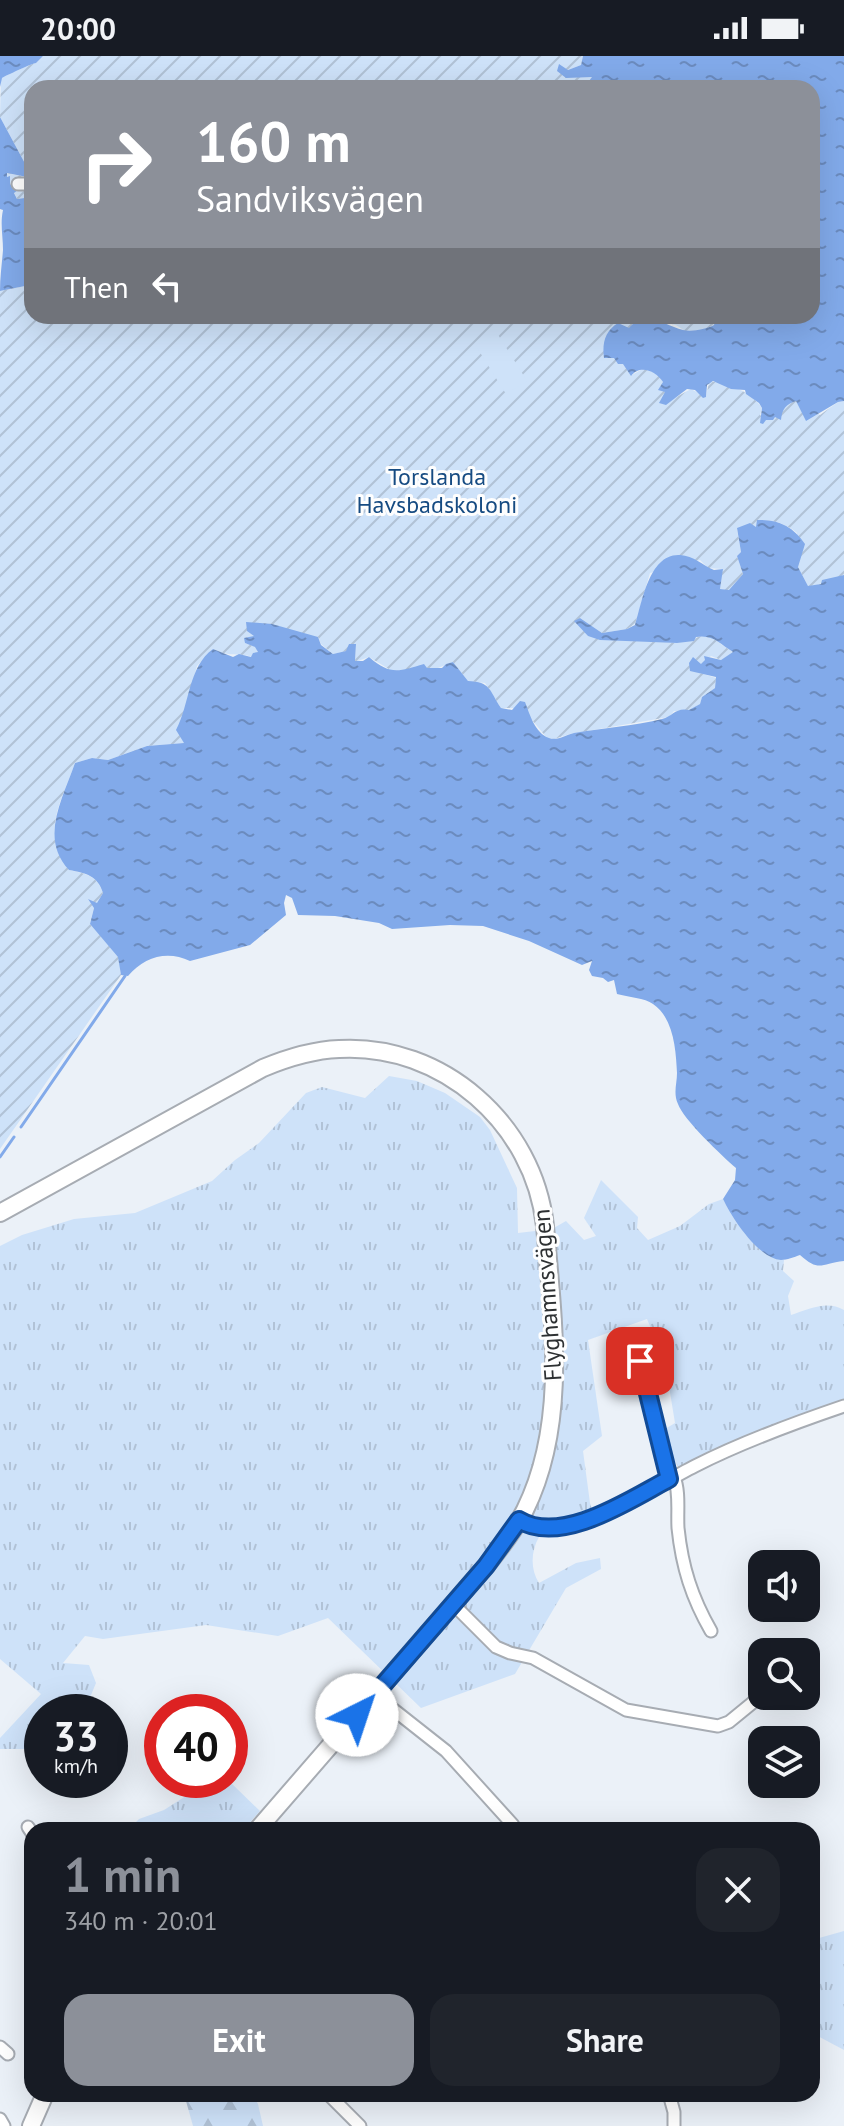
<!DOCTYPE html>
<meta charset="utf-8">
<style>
:root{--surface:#171b24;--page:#20242c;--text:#f1f3f6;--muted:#9ea1a6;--accent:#8c9099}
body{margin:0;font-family:"PT Sans",sans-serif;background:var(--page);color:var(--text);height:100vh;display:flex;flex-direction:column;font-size:30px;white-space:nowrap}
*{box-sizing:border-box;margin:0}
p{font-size:26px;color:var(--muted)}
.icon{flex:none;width:44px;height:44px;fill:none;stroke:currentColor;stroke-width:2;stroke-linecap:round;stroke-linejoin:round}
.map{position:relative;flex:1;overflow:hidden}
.sheet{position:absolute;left:24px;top:1766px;width:796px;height:280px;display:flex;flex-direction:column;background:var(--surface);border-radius:24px;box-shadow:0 8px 32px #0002}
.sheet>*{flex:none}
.hud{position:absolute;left:24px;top:24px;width:796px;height:244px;border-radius:24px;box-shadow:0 8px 32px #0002;background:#8c9099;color:#fff;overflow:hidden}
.buttons{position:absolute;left:748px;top:1494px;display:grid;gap:16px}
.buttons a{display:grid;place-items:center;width:72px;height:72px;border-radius:16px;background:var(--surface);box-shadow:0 8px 32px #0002;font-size:40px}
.speed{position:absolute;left:24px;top:1638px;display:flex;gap:16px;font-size:40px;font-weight:700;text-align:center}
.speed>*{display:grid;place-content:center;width:104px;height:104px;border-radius:50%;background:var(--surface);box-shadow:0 8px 32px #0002;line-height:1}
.speed small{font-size:20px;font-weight:400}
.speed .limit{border:12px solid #d22;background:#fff;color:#111}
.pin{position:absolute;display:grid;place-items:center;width:68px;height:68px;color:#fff;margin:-34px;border-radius:16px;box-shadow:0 4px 12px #0006}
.me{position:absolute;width:88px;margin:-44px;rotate:41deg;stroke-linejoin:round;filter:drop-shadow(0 0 6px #0008)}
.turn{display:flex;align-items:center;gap:28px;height:168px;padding:0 40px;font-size:36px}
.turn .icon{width:104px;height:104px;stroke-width:2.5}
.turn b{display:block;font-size:56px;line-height:68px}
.then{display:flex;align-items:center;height:76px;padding:0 40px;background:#0003;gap:16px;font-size:30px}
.round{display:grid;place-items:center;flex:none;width:84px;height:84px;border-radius:24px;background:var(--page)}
.head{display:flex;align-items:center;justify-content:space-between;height:136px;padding:0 40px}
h1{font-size:48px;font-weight:800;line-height:60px;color:var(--accent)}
.button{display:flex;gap:16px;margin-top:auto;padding:16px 40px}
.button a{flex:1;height:92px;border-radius:24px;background:var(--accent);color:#fff;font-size:32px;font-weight:800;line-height:92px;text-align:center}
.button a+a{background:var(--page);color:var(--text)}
.status{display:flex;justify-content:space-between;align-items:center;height:56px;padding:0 40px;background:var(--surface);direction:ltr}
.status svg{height:22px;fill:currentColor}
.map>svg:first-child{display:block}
.grass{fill:url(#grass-tufts)}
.forest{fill:url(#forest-firs)}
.garden{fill:url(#garden-furrows)}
.pitch{fill:#cee2f9}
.water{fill:url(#water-ripples)}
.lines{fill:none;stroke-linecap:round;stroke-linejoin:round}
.stream{stroke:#82aaea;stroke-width:3}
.street-casing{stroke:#a7acb3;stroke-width:15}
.secondary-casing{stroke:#a7acb3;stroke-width:20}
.street{stroke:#fff;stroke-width:11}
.secondary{stroke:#fff;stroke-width:16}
.route-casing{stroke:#114b97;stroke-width:20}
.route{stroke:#1a73e8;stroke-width:14}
.labels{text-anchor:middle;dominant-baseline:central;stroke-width:6;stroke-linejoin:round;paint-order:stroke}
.park-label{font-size:24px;fill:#164b82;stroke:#fefefe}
.street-label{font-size:24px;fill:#2d3032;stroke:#fefefe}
</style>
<div class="status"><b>20:00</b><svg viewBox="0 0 49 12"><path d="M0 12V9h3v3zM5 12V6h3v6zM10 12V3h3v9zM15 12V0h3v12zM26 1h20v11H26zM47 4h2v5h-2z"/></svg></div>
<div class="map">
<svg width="844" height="2070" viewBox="0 0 844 2070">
<defs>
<pattern id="grass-tufts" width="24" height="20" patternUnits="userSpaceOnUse" patternTransform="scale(2)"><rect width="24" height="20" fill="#cee2f9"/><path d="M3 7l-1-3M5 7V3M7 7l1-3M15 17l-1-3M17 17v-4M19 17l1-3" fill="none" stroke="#b1c2d6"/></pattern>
<pattern id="forest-firs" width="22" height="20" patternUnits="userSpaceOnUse" patternTransform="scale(2)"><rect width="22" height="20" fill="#cee2f9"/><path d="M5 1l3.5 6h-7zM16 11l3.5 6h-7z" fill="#b1c2d6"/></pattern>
<pattern id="garden-furrows" width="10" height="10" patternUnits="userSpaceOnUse" patternTransform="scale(2)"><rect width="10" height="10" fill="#cee2f9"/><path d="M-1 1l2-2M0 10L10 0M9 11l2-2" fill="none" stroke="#b1c2d6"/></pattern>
<pattern id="water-ripples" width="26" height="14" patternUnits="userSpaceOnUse" patternTransform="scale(2)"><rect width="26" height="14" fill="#82aaea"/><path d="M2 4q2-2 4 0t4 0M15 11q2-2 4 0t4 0" fill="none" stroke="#6b8bbe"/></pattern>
</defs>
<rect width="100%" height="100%" fill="#ebf1f8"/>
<g class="grass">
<path d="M389,1020L417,1025L445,1037L480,1061L490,1074L517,1132L518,1177L552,1173L566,1165L584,1184L596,1180L584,1162L601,1124L638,1161L637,1172L648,1184L680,1170L709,1148L723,1143C735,1167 756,1199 784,1204L783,1215L794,1225L788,1240L791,1259C809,1253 827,1244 844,1254V1343L736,1384L679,1412L672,1401L665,1373L675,1367L665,1306L647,1263L588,1284L602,1380L583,1395L590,1447L597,1471L539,1481C531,1495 530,1513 539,1527L576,1507L600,1502L601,1513L566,1532L515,1618L421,1652L328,1562L278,1580L206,1569L103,1583L85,1580L63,1607L89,1609L96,1627L84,1656H42V1688L23,1693H0V1682L41,1638L0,1603V1190L22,1179L74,1163L135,1157L212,1125L235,1104L259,1087L306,1037L322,1031L365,1042Z"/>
<path d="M211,1724H228L260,1755L243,1774H128L139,1763L164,1754Z"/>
<path d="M844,1875V1994L812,1977V1892L819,1882Z"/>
</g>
<path class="forest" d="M184,2038H252L258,2048L263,2070H193Z"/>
<g class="garden">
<path d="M43,0H583L581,9L568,14L563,12L557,15L593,21L596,30H617L614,32H32V141L17,143L14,136L18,134L10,129L6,117L27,121L29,115L0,61L1,22C5,20 33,7 36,7Z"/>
<path d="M32,225V260H717L715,268L704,274L685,275L676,269L645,262L633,267L614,302L623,307L632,319L644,312L659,319L663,326L661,332L665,336L669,345L691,333L706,341L709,326C726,324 753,338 762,352L760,359L766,364C775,362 783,357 787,347L796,344L820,359L838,346L844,345V519L812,531L808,530L798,511L797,477C785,467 772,463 757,465V471L737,473L741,496L737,500L743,518L729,535L720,533L722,513L708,512L700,504L650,517L635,568L627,573L602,577L580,562L588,580L677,587L702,580L711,581L734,597L721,604L711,600L694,615L716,622L715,632L702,641L700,648L689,655H674L669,661L570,678L554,683L547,682L532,664L517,652H501L485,627L468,625L453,606L433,614L392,615L369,601L355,606L356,589L347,595L333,598L321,588L318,581L255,580L245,587L256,591L258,596L252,601C239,596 231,602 213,593L197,610L183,662L177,674L185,687L147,690L108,704L92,702L75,707C60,750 42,771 69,814C86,818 97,819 103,837L97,848L88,843L94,851L90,868L119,901L121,919L0,1093V235L25,230Z"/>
</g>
<path class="pitch" d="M497,277L527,325L506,338L476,290Z"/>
<g class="water">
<path d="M0,0H43L36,7C33,7 5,20 2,22L0,31Z"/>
<path d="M583,0H844V345L838,346L806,365L796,345C786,348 782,353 781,364L775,361L773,364H766L763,368L760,367L762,352L759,347L746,338L745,334L731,333L713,325L707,329L706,341L703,342L695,334L687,333L666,349L659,347L665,336L658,334L663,326C656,315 640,308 631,320L623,308H618L614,302H604C602,287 605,275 618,267L629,272C644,253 665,269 683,274C692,276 706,273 714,269L717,260H812V32H614L616,30H596L589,25L592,21L566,22L557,15L559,8L568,14L581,9Z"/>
<path d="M0,61L29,115L27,121L7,117V121L10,120V129L16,128L18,134L14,137L17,143L32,141V225L25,230L0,235C0,221 2,207 3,194C3,180 0,168 3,154L0,153Z"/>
<path d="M757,464C778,463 793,470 805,488L798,511L808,530L821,528L822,524L844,519V1205C821,1207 820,1217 800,1199C794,1201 787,1204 781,1204C758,1202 732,1162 723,1143L735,1124L736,1112C722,1100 683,1063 678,1048C673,1037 677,1028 677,1017C676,995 674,962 653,948C645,942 628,941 617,938L614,924L608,926L603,922L592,920L589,914L592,905L582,909L529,885L483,870L450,869L392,873L379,867L335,860L298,859L292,842L286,839L284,847L286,859L250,889L190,905C167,894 144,901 128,920L121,919L118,901L90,868L94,852L88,843L97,847L103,837C98,820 86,817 69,814C39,782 63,742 75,707L92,702L108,704L147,690L184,687L176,674C190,648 188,611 213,593L233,601L239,598L251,601L253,597L258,596L255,591L245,587L244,582L254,580L247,575L246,566L272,568L318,581L321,589L333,598L346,595L349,588H356L355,605H363L369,601C391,620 399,615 424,608L427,612H442L446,608L453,606L468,625C491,626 489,634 501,652L512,654L520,645L525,646C530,659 535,677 549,682C557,685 566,679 574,677C603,672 633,670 662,663C673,660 676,651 689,654L700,648L702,641L715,632L716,621L690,615L689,607L693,601L701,608L705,604L704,600L721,604L733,596C720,588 713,578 696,581L694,585L677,587L600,584L588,580L574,565L580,562L602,577L627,573L635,569C642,547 649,497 680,499C694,500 702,509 714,514L723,513L720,533L729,534L743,518L737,500L741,496L737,472L750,467L756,471Z"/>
</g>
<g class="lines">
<g class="stream">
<path d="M21,1071L125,920"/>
<path d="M0,1101L14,1081"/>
</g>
<defs>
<g id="street">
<path d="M18,128H32"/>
<path d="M640,1305L669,1423"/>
<path d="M674,1421C680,1436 677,1455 678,1472C682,1511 692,1542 711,1575"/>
<path d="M519,1464C536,1474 560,1471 579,1467C616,1458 661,1427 695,1410C742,1386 794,1367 844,1350"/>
<path d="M453,1548L496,1591L510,1597L533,1602L626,1654L718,1670L729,1666L762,1639"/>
<path d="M800,1596L801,1594"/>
<path d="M375,1639L446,1695L513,1769"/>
<path d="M28,1771L32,1777"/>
<path d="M0,1991L8,1998"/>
<path d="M328,2038L360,2070"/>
<path d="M669,2038L674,2056V2070"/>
<path d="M0,2063L4,2070"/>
</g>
<g id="secondary">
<path d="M0,1157L263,1012C287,1002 313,994 339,993C442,987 534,1068 545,1170C553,1263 568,1367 525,1454C515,1474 500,1492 486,1510L257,1774"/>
<path d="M31,2070L45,2038"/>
</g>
</defs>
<use href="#street" class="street-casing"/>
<use href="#secondary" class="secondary-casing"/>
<use href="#street" class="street"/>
<use href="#secondary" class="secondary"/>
</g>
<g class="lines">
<defs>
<path id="route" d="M357,1659L486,1510L519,1464C562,1490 631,1443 669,1423L640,1305"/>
</defs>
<use href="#route" class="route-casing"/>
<use href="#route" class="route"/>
</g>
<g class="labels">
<g class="park-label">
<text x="437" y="420">Torslanda<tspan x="437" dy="28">Havsbadskoloni</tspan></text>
</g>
<g class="street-label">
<text transform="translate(547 1239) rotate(-94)">Flyghamnsvägen</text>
</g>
</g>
</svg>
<div class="buttons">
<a><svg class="icon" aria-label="sound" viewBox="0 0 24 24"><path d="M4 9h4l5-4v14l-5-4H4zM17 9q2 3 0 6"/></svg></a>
<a><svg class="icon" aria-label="search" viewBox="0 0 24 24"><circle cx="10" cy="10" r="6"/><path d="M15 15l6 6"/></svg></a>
<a><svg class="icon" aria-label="layers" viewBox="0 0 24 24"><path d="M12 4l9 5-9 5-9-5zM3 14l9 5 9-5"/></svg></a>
</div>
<div class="speed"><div>33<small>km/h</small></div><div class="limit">40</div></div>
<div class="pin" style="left:640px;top:1305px;background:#d93025"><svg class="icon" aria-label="arrive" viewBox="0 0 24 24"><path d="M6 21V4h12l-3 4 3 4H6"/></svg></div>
<svg class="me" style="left:357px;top:1659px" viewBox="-20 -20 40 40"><circle r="19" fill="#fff"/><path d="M0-13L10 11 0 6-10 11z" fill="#1a73e8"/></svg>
<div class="hud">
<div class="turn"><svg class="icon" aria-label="right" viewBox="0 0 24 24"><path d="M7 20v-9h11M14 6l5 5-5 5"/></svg><div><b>160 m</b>Sandviksvägen</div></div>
<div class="then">Then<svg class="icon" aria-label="left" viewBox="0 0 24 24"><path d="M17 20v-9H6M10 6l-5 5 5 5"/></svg></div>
</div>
<section class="sheet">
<div class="head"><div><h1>1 min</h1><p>340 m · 20:01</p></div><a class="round"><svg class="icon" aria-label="close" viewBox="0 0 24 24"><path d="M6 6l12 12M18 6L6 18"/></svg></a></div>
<div class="button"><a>Exit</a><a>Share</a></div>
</section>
</div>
